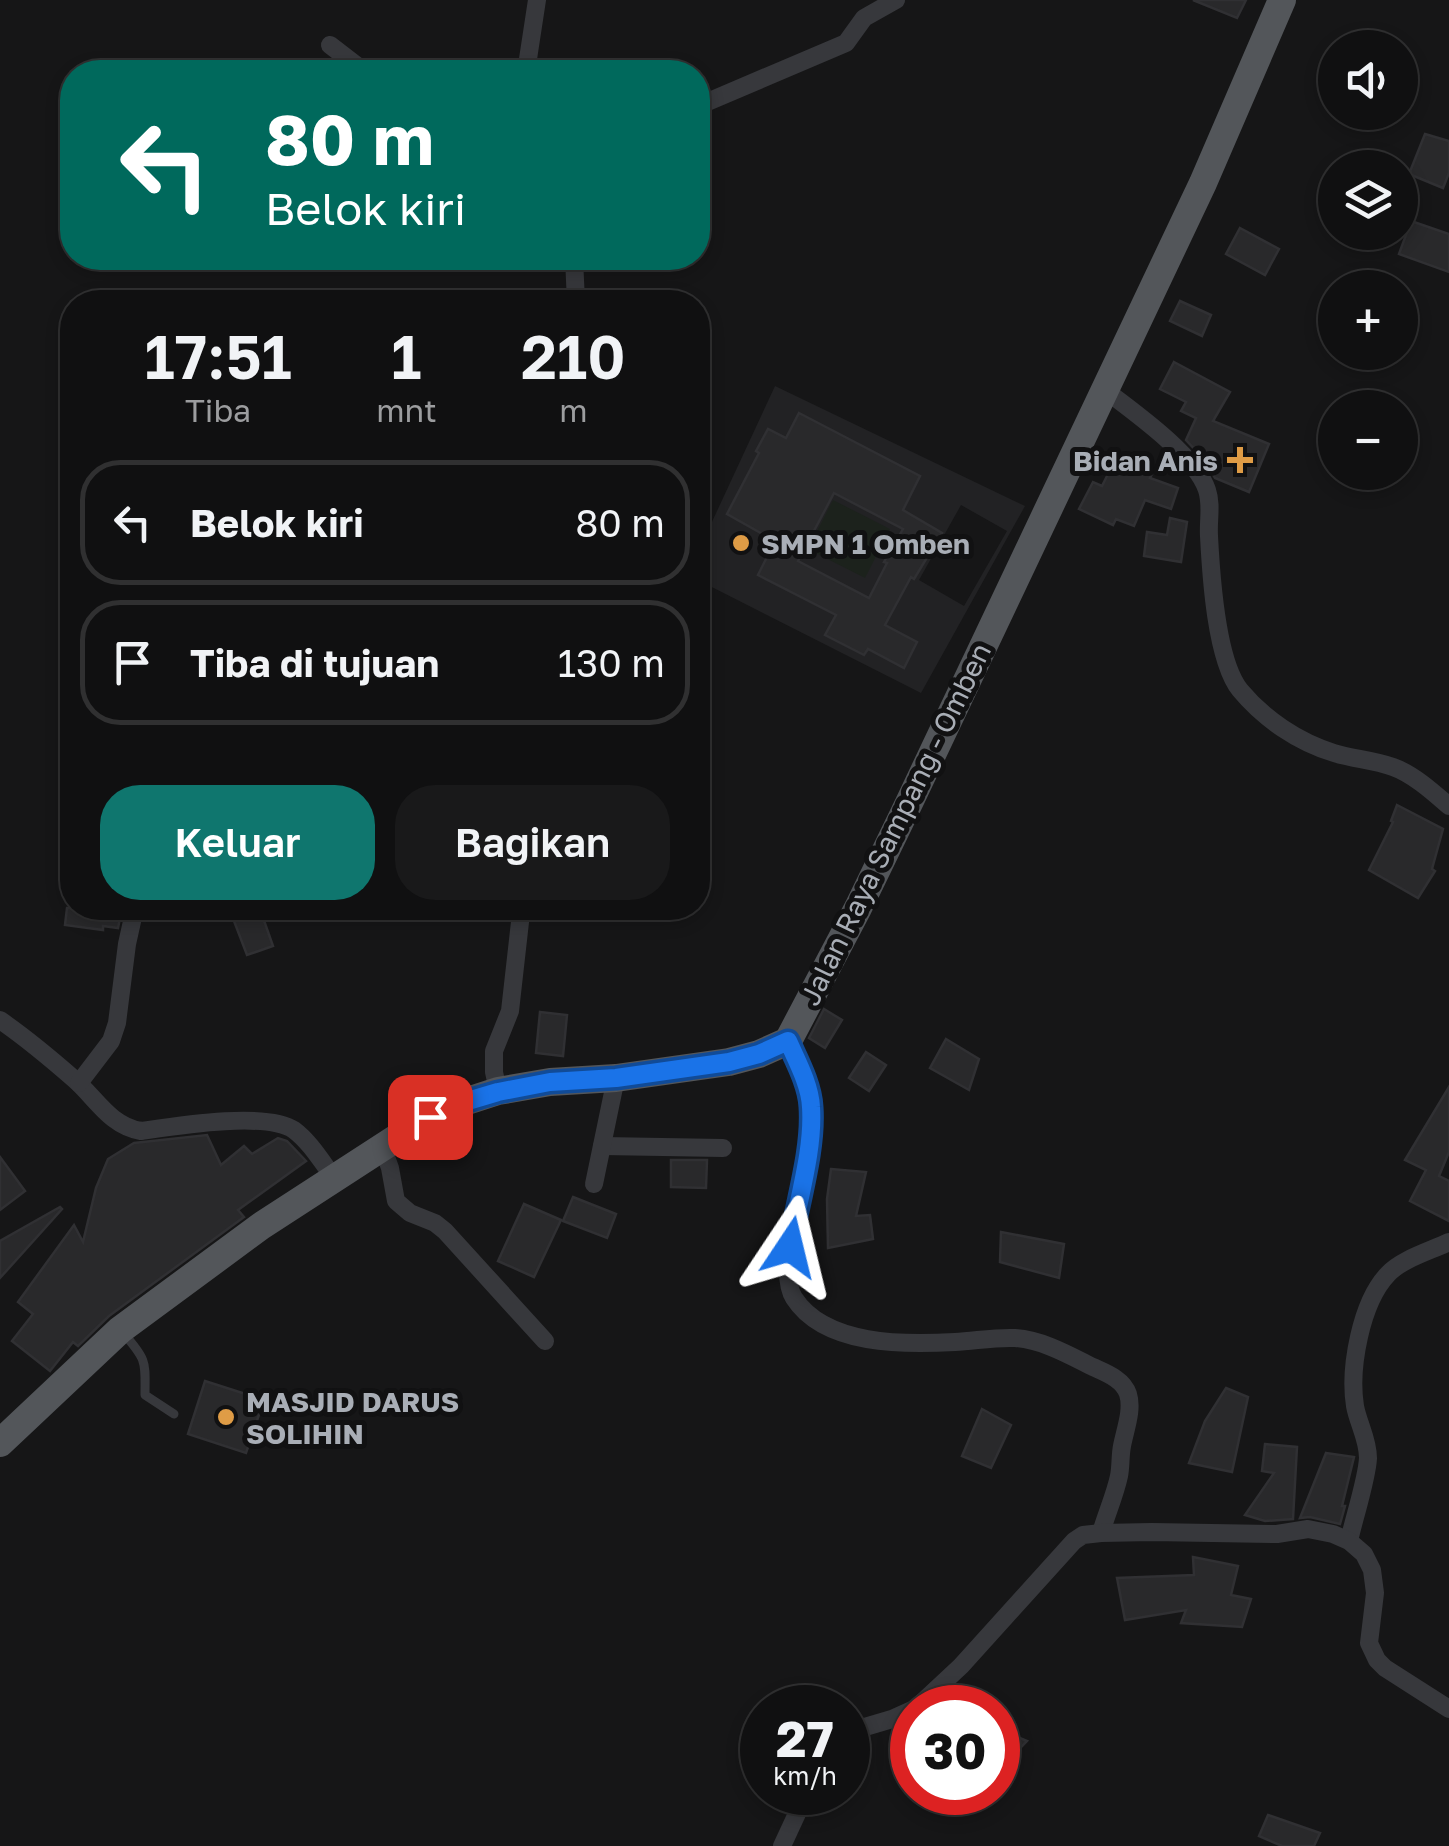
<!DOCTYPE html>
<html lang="id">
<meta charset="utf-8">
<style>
:root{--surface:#101011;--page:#19191a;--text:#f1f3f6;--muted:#9c9d9f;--line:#303031;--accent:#0f766e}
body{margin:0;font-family:"Golos Text",sans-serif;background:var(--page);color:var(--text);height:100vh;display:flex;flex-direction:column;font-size:38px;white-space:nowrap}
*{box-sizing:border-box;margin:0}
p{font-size:32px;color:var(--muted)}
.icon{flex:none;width:55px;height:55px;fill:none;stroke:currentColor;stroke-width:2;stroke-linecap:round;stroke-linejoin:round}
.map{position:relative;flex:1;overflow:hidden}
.details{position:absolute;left:60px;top:290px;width:650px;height:630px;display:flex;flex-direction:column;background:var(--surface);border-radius:40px;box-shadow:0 5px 15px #0003,0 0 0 2px var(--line)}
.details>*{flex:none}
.banner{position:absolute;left:60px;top:60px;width:650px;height:210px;border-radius:40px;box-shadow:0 5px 15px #0003,0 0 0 2px var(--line);background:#00695c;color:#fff;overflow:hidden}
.fabs{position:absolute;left:1318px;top:30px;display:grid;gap:20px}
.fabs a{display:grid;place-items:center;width:100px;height:100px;border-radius:50%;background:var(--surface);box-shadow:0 5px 15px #0003,0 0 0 2px var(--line);font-size:50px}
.speed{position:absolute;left:740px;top:1685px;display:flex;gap:20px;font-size:50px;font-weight:700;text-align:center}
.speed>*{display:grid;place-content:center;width:130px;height:130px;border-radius:50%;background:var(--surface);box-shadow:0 5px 15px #0003,0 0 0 2px var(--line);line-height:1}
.speed small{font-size:25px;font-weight:400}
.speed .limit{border:15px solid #d22;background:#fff;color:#111}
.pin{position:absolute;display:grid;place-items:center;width:85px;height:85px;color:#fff;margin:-42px;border-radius:20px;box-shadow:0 5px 15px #0006}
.me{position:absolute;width:110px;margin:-55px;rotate:10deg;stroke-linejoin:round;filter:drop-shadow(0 0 8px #0008)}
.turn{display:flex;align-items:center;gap:35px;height:210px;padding:0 40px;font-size:45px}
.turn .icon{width:130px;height:130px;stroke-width:2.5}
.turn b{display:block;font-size:70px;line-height:85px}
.eta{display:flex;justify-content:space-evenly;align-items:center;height:170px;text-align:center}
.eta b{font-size:60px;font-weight:600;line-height:70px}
.cta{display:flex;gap:20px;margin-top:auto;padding:20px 40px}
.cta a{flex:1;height:115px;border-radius:40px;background:var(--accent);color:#fff;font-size:40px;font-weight:600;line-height:115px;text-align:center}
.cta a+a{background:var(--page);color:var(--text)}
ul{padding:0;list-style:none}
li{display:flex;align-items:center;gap:30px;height:125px;margin:0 20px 15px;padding:0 20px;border:5px solid var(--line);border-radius:40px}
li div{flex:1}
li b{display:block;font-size:38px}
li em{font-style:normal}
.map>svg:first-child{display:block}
.built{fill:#222224;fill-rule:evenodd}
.green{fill:#1c221c}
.building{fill:#29292b;stroke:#303033;stroke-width:2.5;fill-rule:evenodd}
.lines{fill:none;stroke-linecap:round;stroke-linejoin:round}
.lane{stroke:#37383c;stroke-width:9}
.street{stroke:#37383c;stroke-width:18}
.primary{stroke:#53565a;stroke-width:28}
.route-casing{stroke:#114b97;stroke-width:25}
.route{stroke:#1a73e8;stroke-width:18}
.poi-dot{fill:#df9c46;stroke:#111112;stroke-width:4}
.labels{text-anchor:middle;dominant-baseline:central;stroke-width:10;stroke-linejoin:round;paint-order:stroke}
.poi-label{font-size:28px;font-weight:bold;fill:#a9aeb6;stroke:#111112;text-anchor:start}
.street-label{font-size:28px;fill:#a9aeb6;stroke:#111112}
</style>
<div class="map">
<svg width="1449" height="1846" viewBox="0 0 1449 1846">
<rect width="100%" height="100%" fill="#161617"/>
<path class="built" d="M775,386L1025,506L921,693L698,580V552ZM799,413L920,476L909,498H908ZM961,505L1007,531L964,606L919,580ZM912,515L942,533L914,579L884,561ZM772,548L833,613L758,575ZM840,606L879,626L865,655L826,635Z"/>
<path class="green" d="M833,500L890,529L865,578L808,549Z"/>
<g class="building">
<path d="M1193,0H1246L1237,18Z"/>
<path d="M1425,134L1449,141V173L1443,188L1409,174Z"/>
<path d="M1411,221L1449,234V272L1399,254Z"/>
<path d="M1240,228L1279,249L1265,275L1226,254Z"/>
<path d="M1180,301L1211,315L1202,336L1170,321Z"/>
<path d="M1174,362L1230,392L1213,421L1269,444L1249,492L1215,478L1212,473L1217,463L1199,454L1186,440L1196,418L1181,411L1186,402L1160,389Z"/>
<path d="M799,413L920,476L903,510L942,533L914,579L911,577L885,625L917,642L904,668L868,649L864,655L825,635L836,615L758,575L775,541L727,514L759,453L756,451L768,429L786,438ZM834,493L903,529L884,562L887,563L869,598L798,561Z"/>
<path d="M1117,456L1152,474L1150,478L1178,488L1171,509L1145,500L1134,526L1116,519L1113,525L1079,509L1093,482L1102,486Z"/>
<path d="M1170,518L1187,522L1181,562L1144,556L1147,532L1167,535Z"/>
<path d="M1397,805L1443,829L1432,869L1435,871L1418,898L1369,870L1393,822L1391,821Z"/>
<path d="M67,908H122L118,928L103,926V930L65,925Z"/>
<path d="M261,912L273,946L247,955L234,921Z"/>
<path d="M824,1009L842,1020L825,1048L809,1038Z"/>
<path d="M540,1012L567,1015L563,1056L536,1053Z"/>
<path d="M946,1039L979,1059L969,1090L930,1068Z"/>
<path d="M866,1052L886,1065L869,1091L849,1078Z"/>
<path d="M1449,1087V1152L1439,1176L1449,1181V1221L1410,1201L1426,1170L1405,1160Z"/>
<path d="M207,1135L221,1165L244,1146L252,1154L278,1138L287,1141L306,1161L238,1210L244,1217L109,1316L78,1346L73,1342L50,1371L12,1341L33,1314L18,1302L74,1225L83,1242L96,1188L108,1159L134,1143Z"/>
<path d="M0,1157L25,1191L0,1210Z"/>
<path d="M671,1160H707L706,1188L671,1187Z"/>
<path d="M831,1169L866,1172L856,1216L870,1215L873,1239L828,1248L827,1199Z"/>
<path d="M573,1197L616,1214L607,1238L563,1221Z"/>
<path d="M524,1204L561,1220L534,1277L498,1261Z"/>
<path d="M60,1207L62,1209L0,1278V1241Z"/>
<path d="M1001,1232L1064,1244L1059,1278L1000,1262Z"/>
<path d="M205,1381L264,1400L246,1453L188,1434Z"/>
<path d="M1226,1388L1248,1397L1232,1472L1189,1463L1205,1421Z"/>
<path d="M982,1409L1011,1425L991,1468L962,1456Z"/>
<path d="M1265,1444L1297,1447L1293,1519L1265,1521L1245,1515L1274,1473L1262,1471Z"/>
<path d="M1326,1453L1354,1457L1342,1506H1345L1340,1524L1310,1517L1300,1518Z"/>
<path d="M1193,1557L1238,1566L1231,1595L1251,1599L1242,1627L1181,1623L1186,1610L1125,1620L1117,1578L1194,1575Z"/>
<path d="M998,1729L1027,1741L998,1771Z"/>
<path d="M1268,1815L1320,1833L1314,1846H1282L1259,1836Z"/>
</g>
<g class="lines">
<path class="lane" d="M124,1334C148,1361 145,1363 145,1395L174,1414"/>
<g class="street">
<path d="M330,45L365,72"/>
<path d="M526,72L537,0"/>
<path d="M698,106L846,43L864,18L896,0"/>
<path d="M574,258L576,302"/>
<path d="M1105,390C1134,412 1196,456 1207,490C1212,505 1208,520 1209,536C1211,575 1216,660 1240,690C1264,719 1298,742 1334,753C1353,759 1374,760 1393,767C1413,774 1433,792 1449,806"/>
<path d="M0,1020C26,1038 50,1058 74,1079C96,1098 110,1126 141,1131C175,1126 266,1111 294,1130C310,1142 322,1162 334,1178"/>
<path d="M788,1041C796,1061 809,1083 811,1105C816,1152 772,1264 794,1298C825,1346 905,1345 955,1342C975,1341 995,1337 1015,1338C1043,1340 1069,1355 1093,1367C1106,1373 1123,1379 1128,1394C1133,1410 1125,1430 1122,1446C1120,1456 1121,1466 1119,1476C1115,1495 1106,1515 1101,1533"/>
<path d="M79,1083L111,1041L117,1023L127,944L135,908"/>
<path d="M498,1091L494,1072V1051L510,1011L520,922L519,908"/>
<path d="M382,1146L390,1168L396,1201L410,1213L435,1223L445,1231L545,1341"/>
<path d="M602,1146L723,1148"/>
<path d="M594,1184L616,1078"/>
<path d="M1349,1541C1354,1518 1367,1479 1368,1458C1368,1439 1358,1423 1355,1406C1349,1368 1361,1302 1388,1274C1402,1259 1430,1251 1449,1242"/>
<path d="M916,1708L961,1666L1074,1541L1083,1535L1101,1533L1152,1532L1277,1534L1308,1529L1333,1534L1349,1541L1364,1554L1372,1570L1375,1593L1369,1643L1377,1660L1385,1668L1449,1709"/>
<path d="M848,1732L892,1719L912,1710"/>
<path d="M782,1846L807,1792"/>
</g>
<path class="primary" d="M0,1443L120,1330L261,1226L429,1117L461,1103L498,1091L550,1082L616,1078L729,1062L759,1054L788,1041L858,908L909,803L1203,183L1282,0"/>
</g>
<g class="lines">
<defs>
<path id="route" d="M430,1117L461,1103L498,1092L550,1082L616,1078L729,1062L759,1054L788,1041C797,1061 810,1085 811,1107C814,1151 797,1203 790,1247"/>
</defs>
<use href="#route" class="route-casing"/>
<use href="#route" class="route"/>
</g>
<g class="poi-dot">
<path d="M1235 445h10v10h10v10h-10v10h-10v-10h-10v-10h10z"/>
<circle cx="741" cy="543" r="10"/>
<circle cx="226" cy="1417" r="10"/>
</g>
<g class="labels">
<g class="poi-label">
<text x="1218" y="460" text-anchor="end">Bidan Anis</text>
<text x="761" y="543">SMPN 1 Omben</text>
<text x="246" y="1401">MASJID DARUS<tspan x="246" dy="32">SOLIHIN</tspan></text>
</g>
<g class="street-label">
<text transform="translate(895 824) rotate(-64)">Jalan Raya Sampang - Omben</text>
</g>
</g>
</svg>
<div class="fabs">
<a><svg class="icon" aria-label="sound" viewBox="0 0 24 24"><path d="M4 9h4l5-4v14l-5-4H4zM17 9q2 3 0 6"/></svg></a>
<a><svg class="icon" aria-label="layers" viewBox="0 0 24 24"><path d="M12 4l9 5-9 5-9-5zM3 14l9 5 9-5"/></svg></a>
<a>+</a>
<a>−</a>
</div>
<div class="speed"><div>27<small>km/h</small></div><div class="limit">30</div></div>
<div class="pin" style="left:430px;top:1117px;background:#d93025"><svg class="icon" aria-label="arrive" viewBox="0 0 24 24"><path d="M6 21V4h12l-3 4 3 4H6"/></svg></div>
<svg class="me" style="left:790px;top:1247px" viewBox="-20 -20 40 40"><path d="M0-17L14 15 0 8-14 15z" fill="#1a73e8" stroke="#fff" stroke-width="4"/></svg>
<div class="banner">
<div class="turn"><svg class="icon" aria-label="left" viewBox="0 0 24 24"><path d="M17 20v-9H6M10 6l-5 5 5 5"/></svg><div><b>80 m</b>Belok kiri</div></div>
</div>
<section class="details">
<div class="eta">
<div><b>17:51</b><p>Tiba</p></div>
<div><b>1</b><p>mnt</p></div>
<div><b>210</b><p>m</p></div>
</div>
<ul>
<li><svg class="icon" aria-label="left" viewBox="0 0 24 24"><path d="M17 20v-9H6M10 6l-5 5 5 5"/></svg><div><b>Belok kiri</b></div><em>80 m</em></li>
<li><svg class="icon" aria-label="arrive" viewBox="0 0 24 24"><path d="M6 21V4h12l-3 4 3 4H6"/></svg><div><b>Tiba di tujuan</b></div><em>130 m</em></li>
</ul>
<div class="cta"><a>Keluar</a><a>Bagikan</a></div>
</section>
</div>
